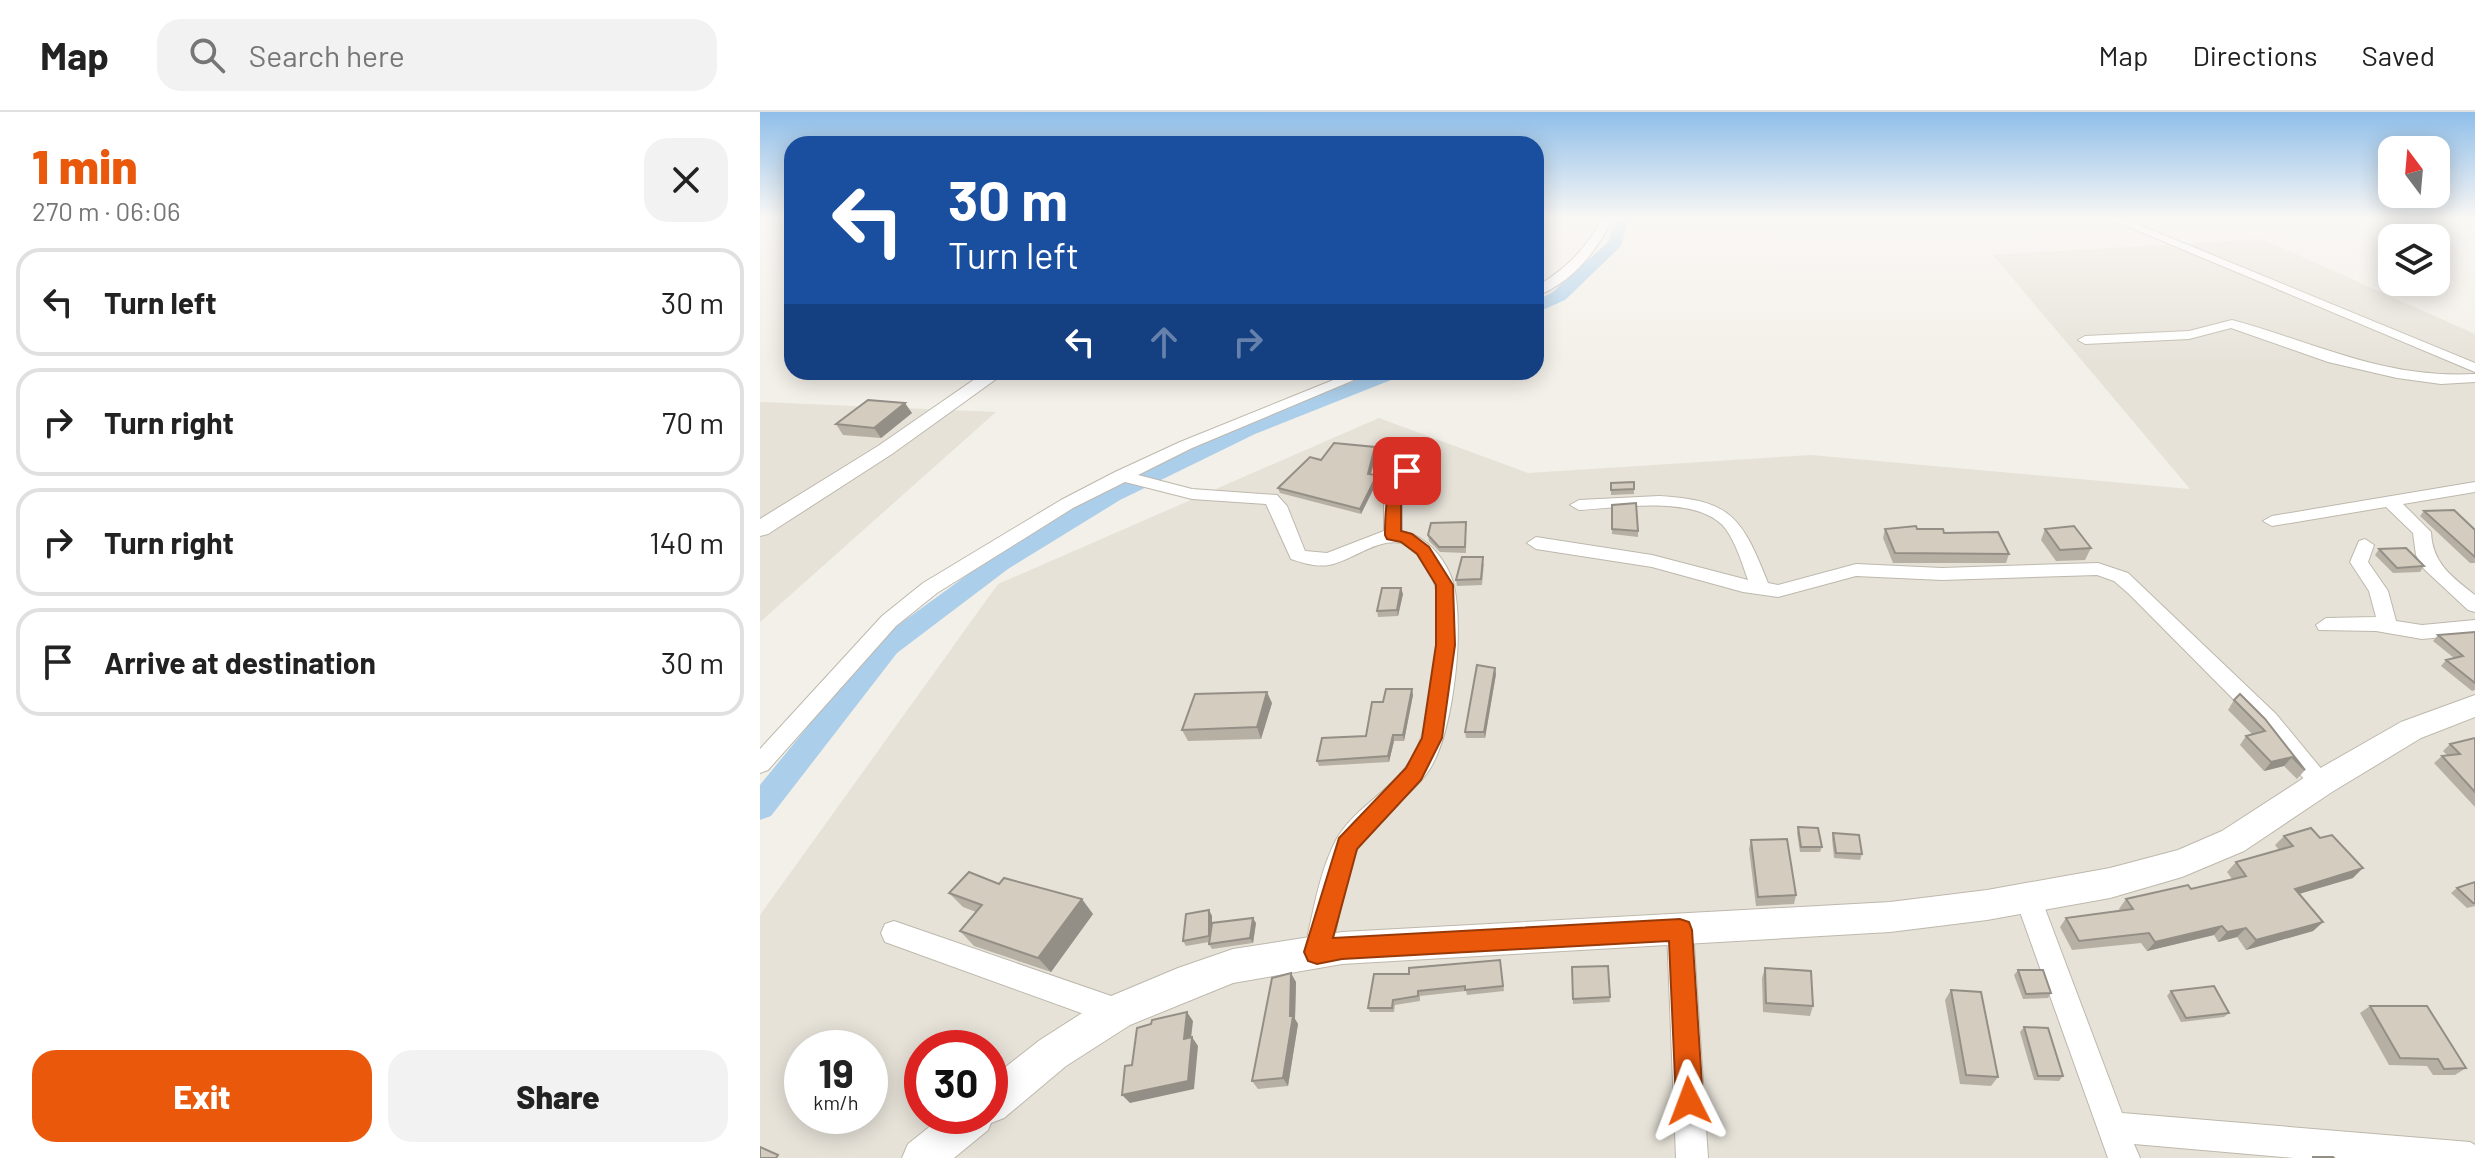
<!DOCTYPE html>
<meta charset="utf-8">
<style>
:root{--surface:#fff;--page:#f2f2f2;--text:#222;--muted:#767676;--line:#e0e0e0;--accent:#ea580c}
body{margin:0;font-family:Barlow,sans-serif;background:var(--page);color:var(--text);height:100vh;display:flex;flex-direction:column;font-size:30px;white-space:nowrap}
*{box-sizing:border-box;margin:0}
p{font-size:26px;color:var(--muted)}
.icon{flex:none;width:44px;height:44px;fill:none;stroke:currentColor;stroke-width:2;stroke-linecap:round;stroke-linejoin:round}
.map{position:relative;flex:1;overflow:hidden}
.details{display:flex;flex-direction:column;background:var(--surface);width:760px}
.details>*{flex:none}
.guide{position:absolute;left:24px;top:24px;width:760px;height:244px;border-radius:24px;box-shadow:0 4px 20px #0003;background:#1a4fa0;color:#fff;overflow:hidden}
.needle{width:52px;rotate:344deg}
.tools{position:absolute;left:1618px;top:24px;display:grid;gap:16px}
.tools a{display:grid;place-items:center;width:72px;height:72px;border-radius:16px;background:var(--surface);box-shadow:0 4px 20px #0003;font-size:40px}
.speed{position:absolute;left:24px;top:918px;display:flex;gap:16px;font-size:40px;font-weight:700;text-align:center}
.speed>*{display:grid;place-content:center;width:104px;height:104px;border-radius:50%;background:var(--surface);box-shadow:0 4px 20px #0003;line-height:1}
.speed small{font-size:20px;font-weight:400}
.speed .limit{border:12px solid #d22;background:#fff;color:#111}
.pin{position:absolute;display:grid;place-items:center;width:68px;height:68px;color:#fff;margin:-34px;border-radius:16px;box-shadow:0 4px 12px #0006}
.me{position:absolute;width:88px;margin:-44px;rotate:357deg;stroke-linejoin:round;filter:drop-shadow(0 0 6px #0008)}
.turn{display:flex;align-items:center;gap:28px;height:168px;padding:0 32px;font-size:36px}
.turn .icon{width:104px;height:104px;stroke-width:2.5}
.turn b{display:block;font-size:56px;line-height:68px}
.lanes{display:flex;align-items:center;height:76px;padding:0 32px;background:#0003;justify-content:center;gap:40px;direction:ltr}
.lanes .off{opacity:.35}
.round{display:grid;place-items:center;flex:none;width:84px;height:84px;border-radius:24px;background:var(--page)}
.summary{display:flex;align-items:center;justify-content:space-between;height:136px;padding:0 32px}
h1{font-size:48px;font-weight:800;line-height:60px;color:var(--accent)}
.primary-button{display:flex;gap:16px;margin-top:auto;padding:16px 32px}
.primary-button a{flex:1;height:92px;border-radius:24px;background:var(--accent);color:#fff;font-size:32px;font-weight:800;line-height:92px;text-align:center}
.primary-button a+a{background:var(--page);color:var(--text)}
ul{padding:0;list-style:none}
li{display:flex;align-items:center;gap:24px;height:108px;margin:0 16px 12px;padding:0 16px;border:4px solid var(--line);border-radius:24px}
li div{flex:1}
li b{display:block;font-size:30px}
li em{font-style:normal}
header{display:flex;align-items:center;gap:48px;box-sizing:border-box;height:112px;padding:0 40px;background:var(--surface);border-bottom:2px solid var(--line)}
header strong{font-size:38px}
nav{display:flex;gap:44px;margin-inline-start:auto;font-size:28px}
.search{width:560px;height:72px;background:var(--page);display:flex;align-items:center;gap:20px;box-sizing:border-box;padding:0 28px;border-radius:24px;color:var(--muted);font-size:30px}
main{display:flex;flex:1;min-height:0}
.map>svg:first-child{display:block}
.residential{fill:#e6e2d8;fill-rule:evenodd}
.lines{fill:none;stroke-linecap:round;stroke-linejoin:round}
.canal{fill:#abceea;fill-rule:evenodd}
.minor-casing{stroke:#beb8ac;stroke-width:2}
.tertiary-casing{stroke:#beb8ac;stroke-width:2}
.minor{fill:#fff;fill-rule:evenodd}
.tertiary{fill:#fff;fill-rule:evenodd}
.wall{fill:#b6afa4}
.shaded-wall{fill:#948f86}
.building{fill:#d4ccbf;stroke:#948f86;stroke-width:2}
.route{fill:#ea580c;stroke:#983908;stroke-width:2}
</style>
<header>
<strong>Map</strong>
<div class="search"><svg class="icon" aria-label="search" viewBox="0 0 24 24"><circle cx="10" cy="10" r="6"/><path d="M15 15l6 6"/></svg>Search here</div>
<nav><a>Map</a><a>Directions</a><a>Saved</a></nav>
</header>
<main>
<section class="details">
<div class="summary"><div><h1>1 min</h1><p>270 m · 06:06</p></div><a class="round"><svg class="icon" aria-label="close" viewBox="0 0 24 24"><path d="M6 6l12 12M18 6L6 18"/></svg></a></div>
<ul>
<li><svg class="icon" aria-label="left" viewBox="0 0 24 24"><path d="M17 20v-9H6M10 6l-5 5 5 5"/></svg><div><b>Turn left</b></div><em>30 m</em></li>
<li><svg class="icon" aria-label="right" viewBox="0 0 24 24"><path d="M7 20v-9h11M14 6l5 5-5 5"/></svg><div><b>Turn right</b></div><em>70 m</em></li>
<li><svg class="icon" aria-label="right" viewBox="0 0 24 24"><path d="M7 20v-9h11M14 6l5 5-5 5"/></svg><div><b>Turn right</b></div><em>140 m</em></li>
<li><svg class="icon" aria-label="arrive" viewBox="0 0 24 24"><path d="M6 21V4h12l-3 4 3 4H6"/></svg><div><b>Arrive at destination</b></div><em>30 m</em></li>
</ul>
<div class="primary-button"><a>Exit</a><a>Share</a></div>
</section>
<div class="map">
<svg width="1715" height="1046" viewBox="0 0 1715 1046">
<rect width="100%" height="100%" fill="#f3f0e9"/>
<g class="residential">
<path d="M1502,127L1715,222V1046H0V803L238,472L619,306L768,361L1051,343L1430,377L1233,143ZM42,936H110V1004H42ZM162,936H230V1004H162Z"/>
<path d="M0,290L236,300L0,510Z"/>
</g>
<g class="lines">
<g class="canal">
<path d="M855,107H869L861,134L805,188L776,201V189L793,180L849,129Z"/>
<path d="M617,260H643L641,264L495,322L360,388L248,457L137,541L11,704L0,708V673L119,527L232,445L344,378L481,314Z"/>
</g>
<defs>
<g id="minor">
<path d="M841,107H852C838,139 810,172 776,184V175C805,157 826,138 841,107Z"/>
<path d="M1350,107H1365L1715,251V260Z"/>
<path d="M1472,208C1557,231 1623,267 1715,262V270L1681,272L1637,266L1568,250L1471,216L1429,227L1325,232L1318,228L1325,224L1429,219Z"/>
<path d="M593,260H613L432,336L378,363L432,377L517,383L527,394L545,439L567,441L624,419V392L651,334L659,329L667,334L642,392V419C667,424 688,449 694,474C704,518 694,616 671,655C651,688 610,706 595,742C580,776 581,815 566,849L557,853L548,849L544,840C553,803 558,763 576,728C595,694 636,677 654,642C672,610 683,510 675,473C671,456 658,439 642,431C616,426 594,448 569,453C555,455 543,451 531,447L506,392L432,387L365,370L313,396L177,481L136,514L8,658L0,661V637L122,504L163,471L301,388L355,360L420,330Z"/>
<path d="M1715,370V380L1643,392L1671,420C1672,451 1692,465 1715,483V500L1708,498L1664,457L1656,443L1653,421L1626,395L1512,414L1503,409L1512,404Z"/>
<path d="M899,384C972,388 982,406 1008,471L1018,473L1096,452L1182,456L1338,451L1368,461L1516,602L1573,671L1569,678L1561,680L1553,678L1500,614L1369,482L1354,469L1337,463L1182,468L1096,464L1018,485L983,480L892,455L776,437L767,431L776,425L892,443L988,468C982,451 976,431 965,416C937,382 858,396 819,398L810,393L819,388Z"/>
<path d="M1605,427L1614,433L1608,450L1628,479L1636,509L1662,513L1715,508V522L1662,527L1616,519L1559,518L1556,513L1566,506L1616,505L1609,479L1590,450L1599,429Z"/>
<path d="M1268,774L1277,778L1281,786L1362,1001L1710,1030L1715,1033V1046H1534L1374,1032L1380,1046H1348L1255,786L1259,778Z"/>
<path d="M920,806L929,809L933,818L948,1046H916L907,818L911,809Z"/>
<path d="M134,809L357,886L367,890L371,900L367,910L357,914L125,830L121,821L125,812Z"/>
</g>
<g id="tertiary">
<path d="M225,260H246L132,342L8,422L0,424V407L118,334Z"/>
<path d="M1715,583V605L1661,626L1572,680L1484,739L1422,765L1350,786L1227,808L1130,820L582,852L473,871L370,913L306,954L244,1006L231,1011L228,1018L194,1046H142L148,1032L183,1004H230V967L280,928L344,887L418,856L473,837L582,820L1130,790L1227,778L1350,756L1418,738L1462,719L1550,662L1641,610Z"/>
</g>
</defs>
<use href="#minor" class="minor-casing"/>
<use href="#tertiary" class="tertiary-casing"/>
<use href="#minor" class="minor"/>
<use href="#tertiary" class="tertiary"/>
</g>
<g class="wall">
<path d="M152,301L121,326L83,323L76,312Z"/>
<path d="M615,335L617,341L611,362L617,363L618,368L601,402L520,381L518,376L561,348Z"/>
<path d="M874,370V382L851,383V371Z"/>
<path d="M852,393L878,419V425L852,422Z"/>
<path d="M1664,399L1715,418V451H1710L1660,404Z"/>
<path d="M706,410V441L680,440L669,429L668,423Z"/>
<path d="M1125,417H1157L1184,421L1249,442L1246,451H1133L1123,426Z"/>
<path d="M1285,417L1331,436L1325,448L1296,449L1281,428Z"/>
<path d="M1619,437L1664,454L1660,460L1633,461L1615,443Z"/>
<path d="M724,451L722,473L697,474L696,468Z"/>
<path d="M643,482L638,504L618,505L617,499Z"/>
<path d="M1715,520V578L1712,579L1681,554L1686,548L1694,546L1673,529L1678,523Z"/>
<path d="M736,562L725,626H706L705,620Z"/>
<path d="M653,583L644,629H634L629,650L559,654L557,649L606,624L623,590Z"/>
<path d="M1474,588L1545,658L1537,667L1524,654L1504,659L1480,633L1486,624L1492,622L1468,598Z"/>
<path d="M512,591L501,627L428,629L422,618Z"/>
<path d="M1715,626V695L1674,651L1682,644L1687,643L1683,639L1690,632Z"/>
<path d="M1038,715L1062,735L1060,740H1040L1037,721Z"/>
<path d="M1073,721L1102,742L1100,748L1074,746L1072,727Z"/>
<path d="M1524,724L1593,766L1539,782L1563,810L1553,819L1486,838L1477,825L1458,830L1454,823L1387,839L1381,831L1312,838L1300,815L1306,806L1360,799L1359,797L1366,787L1431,777L1472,767L1467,760L1476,750L1519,738L1515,733Z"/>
<path d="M991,728L1036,783L1034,792L996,794L989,737Z"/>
<path d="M1715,770V794L1707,796L1691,781L1697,776Z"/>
<path d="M239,772L333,802L291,860L214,834L200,819L216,800L203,795L189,781Z"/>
<path d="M449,798L452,804V813L496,811L493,831L452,837L449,832V830L426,834L423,829Z"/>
<path d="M740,848L744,879L707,883L706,879L660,884V889L635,893L634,900H610L608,896L649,862Z"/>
<path d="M848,854L850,890L813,892L812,855Z"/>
<path d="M1005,856L1053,894L1050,904L1003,900L1002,866Z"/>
<path d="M1258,858L1291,881L1288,886L1263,887L1254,863Z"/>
<path d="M536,870L535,907L538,912L528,974L498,977L492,969Z"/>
<path d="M1191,878L1238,965L1231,974L1200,972L1185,888Z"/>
<path d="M1411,879L1469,901L1464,905L1421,910L1407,884Z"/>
<path d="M1610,894L1706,956L1695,963H1673L1667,954L1629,953L1600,901Z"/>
<path d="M1264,915L1303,964L1299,969L1274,968L1260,920Z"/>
</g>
<g class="shaded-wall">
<path d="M145,291L152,301L121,326L114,316Z"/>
<path d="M615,335L617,341L609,367L608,362Z"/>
<path d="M617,363L618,368L601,402L600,397Z"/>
<path d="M641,476L643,482L638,504L637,498Z"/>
<path d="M735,556L736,562L725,626L724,620Z"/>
<path d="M652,577L653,583L644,629L643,623Z"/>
<path d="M507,580L512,591L501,627L497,615Z"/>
<path d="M633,623L634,629L629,650L628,644Z"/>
<path d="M1532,645L1524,654L1504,659L1511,650Z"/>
<path d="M1603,756L1593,766L1525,786L1535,777Z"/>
<path d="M322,787L333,802L291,860L278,846Z"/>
<path d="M449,798L452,804V830L449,824Z"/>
<path d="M493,806L496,811L493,831L490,826Z"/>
<path d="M1563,810L1553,819L1486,838L1496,828Z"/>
<path d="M1462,814L1454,823L1387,839L1395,830Z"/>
<path d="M1486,816L1477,825L1458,830L1467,820Z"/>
<path d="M531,861L536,870L535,907L538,912L528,974L523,966L530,904Z"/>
<path d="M427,900L433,909L430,935L424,927Z"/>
<path d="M432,925L438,934L434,977L370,991L362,983Z"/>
</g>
<g class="building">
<path d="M108,288L145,291L114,316L76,312Z"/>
<path d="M574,331L615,335L608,362L617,363L600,397L518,376L550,345L561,348Z"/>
<path d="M874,370V377L851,378V371Z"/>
<path d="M876,391L878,419L852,417V393Z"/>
<path d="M1694,398L1715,418V445L1664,399Z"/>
<path d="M706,410L705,435H679L668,423L671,411Z"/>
<path d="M1156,414L1157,417H1183L1184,421L1238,420L1249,442L1135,441L1125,417Z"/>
<path d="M1314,414L1331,436L1300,438L1285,417Z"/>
<path d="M1646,436L1664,454L1637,456L1619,437Z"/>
<path d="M702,445H723L721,467L696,468Z"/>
<path d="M622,476H641L637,498L617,499Z"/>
<path d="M1715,520V571L1686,548L1703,544L1678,523Z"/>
<path d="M717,553L735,556L724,620H705Z"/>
<path d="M626,577H652L643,623H633L628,644L557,649L562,626L606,624L612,590H623Z"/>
<path d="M507,580L497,615L422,618L435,582Z"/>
<path d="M1480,582L1505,607L1545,658L1532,645L1511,650L1486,624L1505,619L1474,588Z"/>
<path d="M1715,626V680L1682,644L1700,642L1690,632Z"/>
<path d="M1038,715L1058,716L1062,735H1041Z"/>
<path d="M1551,716L1560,726L1572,723L1603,756L1535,777L1563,810L1496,828L1486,816L1467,820L1462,814L1395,830L1389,821L1319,829L1306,806L1373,797L1366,787L1428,773L1431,777L1486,764L1476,750L1533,734L1524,724Z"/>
<path d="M1073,721L1099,723L1102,742L1076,741Z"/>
<path d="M1027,727L1036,783L998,785L991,728Z"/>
<path d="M209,760L239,772L244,766L322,787L278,846L200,819L222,793L189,781Z"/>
<path d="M1715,770V791H1713L1697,776Z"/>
<path d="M449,798V824L423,829L426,802Z"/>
<path d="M493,806L490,826L449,832L452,811Z"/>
<path d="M740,848L743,874L705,878V874L658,879V884L633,888L632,896H608L614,862H649V856Z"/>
<path d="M848,854L850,885L813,887L812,855Z"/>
<path d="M1005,856L1051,859L1053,894L1006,891Z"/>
<path d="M1258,858H1283L1291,881L1266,882Z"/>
<path d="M531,861L530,904H533L523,966L492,969L512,866Z"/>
<path d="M1454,874L1469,901L1426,906L1411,879Z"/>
<path d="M1191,878L1221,880L1238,965L1206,963Z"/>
<path d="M1610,894H1667L1706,956L1684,957L1678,947L1640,946Z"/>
<path d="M427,900L424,927L432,925L428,969L362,983L365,954L372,953L377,916L391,912L392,908Z"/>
<path d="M1264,915L1288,916L1303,964H1278Z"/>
<path d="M0,1035L18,1043L16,1046H0Z"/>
<path d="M1553,1045H1573L1574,1046H1553Z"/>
</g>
<linearGradient id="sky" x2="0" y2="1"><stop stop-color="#8fbee9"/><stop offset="0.42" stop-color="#faf8f5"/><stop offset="1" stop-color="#faf8f5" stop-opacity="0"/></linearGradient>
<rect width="1715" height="253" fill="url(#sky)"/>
<path class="route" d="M647,354L655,359L641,392V419L652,422L669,435L693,473L695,533L682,626L661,668L597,737L573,826L920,807L929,810L932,818L943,989L939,998L929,1002L920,998L916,989L909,829L582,847L557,852L548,849L544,840L579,726L646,656L662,626L676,533V473L657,442L641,430L627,427L625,423C625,403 625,364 647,354Z"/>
</svg>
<div class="tools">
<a><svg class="needle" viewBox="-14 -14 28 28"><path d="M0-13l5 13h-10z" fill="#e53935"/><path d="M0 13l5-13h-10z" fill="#767676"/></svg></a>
<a><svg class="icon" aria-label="layers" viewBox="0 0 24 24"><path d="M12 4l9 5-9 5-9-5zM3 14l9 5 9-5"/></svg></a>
</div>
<div class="speed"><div>19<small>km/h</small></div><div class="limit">30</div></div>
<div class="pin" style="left:647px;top:359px;background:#d93025"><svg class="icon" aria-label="arrive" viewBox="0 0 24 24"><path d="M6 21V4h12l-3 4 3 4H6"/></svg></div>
<svg class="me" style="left:929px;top:989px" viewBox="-20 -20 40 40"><path d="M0-17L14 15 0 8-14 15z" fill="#ea580c" stroke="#fff" stroke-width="4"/></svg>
<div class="guide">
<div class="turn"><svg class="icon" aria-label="left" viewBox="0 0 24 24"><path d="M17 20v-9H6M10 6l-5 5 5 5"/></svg><div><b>30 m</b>Turn left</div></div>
<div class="lanes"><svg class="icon" aria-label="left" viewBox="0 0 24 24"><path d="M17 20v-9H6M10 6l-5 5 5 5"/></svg><svg class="icon off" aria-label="ahead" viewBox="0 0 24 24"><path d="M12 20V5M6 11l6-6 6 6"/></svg><svg class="icon off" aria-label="right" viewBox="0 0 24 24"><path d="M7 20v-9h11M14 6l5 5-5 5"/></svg></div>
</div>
</div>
</main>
